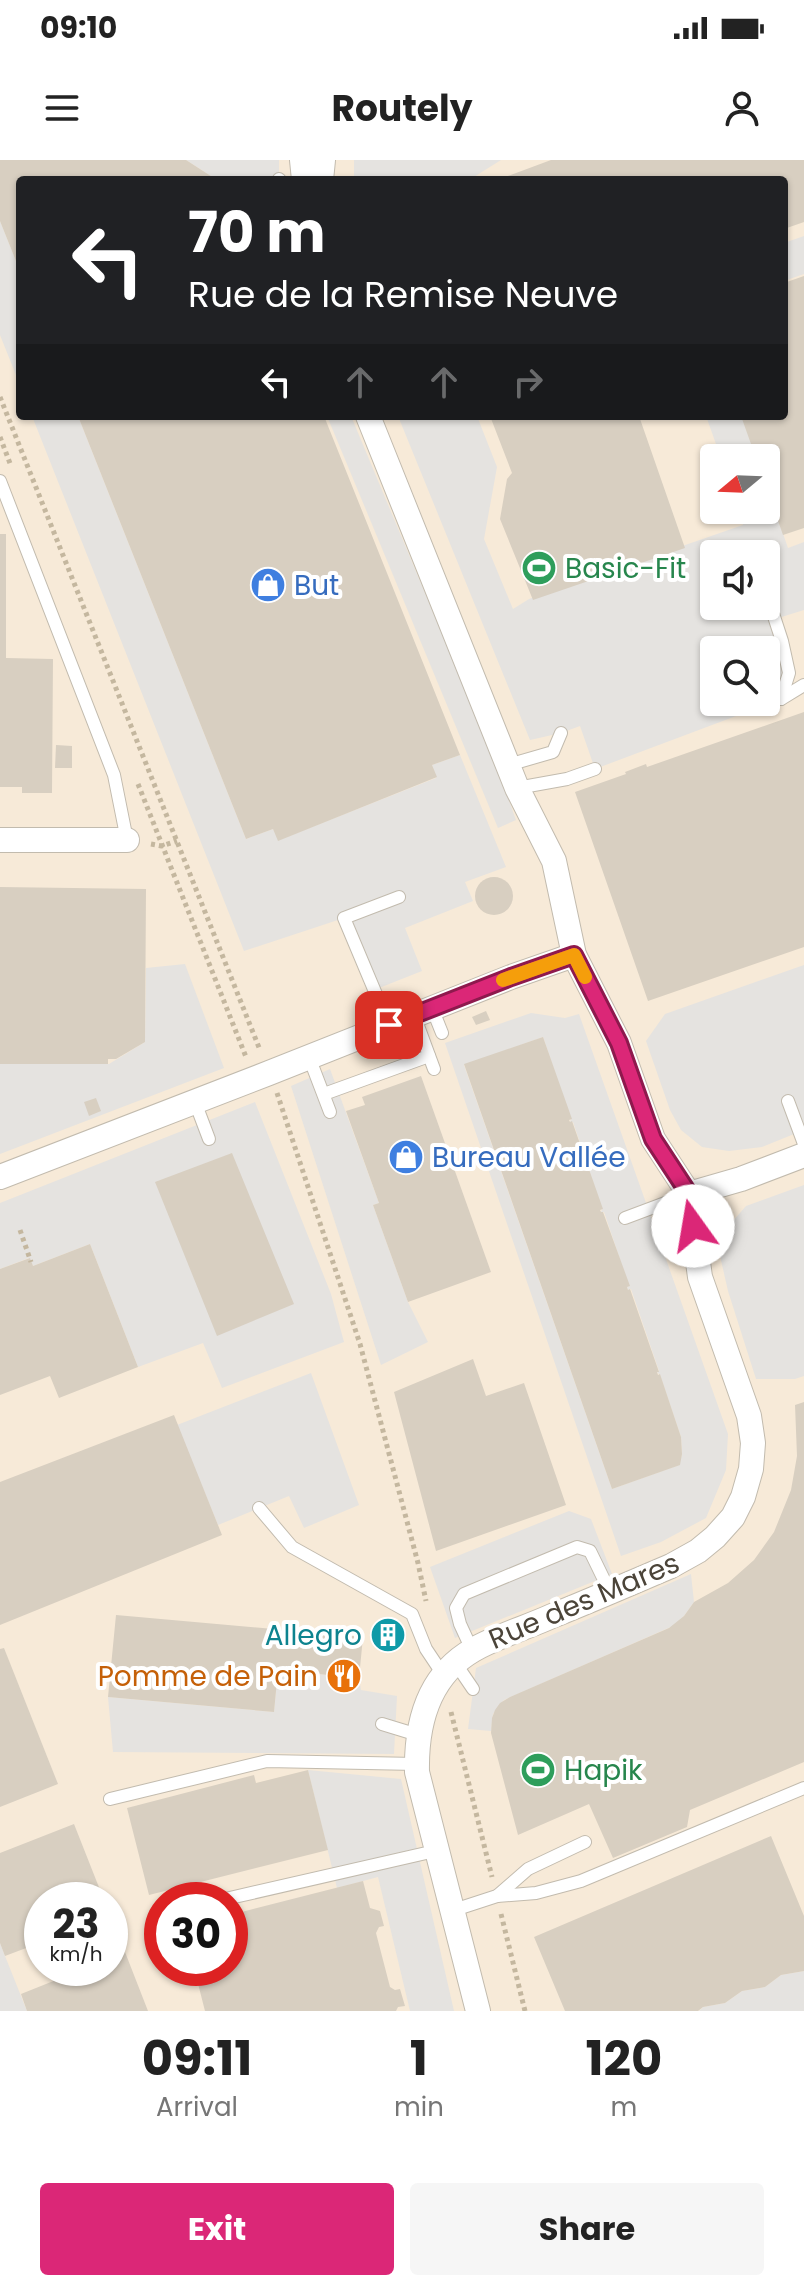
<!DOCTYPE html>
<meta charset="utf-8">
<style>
:root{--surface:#fff;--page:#f6f6f6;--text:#222;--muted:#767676;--accent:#db2777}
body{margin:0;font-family:Poppins,sans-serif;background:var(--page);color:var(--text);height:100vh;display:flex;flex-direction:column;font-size:30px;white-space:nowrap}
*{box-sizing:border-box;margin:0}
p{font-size:26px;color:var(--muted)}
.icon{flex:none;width:44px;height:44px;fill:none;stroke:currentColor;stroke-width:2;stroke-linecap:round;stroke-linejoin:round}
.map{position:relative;height:1851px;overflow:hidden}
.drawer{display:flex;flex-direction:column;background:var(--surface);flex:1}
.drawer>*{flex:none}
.guide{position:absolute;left:16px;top:16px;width:772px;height:244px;border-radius:8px;box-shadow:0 2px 6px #0004;background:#202124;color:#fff;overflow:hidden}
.needle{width:52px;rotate:251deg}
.controls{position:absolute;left:700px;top:284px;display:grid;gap:16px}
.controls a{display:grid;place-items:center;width:80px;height:80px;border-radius:8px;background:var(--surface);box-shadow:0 2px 6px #0004;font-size:40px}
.speed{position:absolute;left:24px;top:1722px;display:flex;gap:16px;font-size:40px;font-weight:700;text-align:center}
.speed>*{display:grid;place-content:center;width:104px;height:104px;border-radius:50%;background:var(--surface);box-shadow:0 2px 6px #0004;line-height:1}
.speed small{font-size:20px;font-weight:400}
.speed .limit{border:12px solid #d22;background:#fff;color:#111}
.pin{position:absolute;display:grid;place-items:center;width:68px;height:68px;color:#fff;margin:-34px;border-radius:16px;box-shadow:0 4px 12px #0006}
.me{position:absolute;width:88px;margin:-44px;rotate:347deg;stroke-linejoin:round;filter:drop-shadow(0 0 6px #0008)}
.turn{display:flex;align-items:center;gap:28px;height:168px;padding:0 40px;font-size:36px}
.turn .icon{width:104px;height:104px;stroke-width:2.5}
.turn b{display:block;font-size:56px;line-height:68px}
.lanes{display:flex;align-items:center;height:76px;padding:0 40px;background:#0003;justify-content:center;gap:40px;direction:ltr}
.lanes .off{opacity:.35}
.eta{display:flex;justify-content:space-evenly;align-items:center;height:136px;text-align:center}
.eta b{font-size:48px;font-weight:700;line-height:56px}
.button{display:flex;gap:16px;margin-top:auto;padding:16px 40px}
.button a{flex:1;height:92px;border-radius:8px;background:var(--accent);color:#fff;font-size:32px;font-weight:700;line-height:92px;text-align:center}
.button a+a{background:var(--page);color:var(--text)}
.status{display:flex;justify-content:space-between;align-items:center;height:56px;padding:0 40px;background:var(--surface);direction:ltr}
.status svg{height:22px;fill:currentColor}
header{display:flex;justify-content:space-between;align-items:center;height:104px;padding:0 40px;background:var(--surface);font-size:36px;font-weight:700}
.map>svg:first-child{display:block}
.commercial{fill:#f7ead8;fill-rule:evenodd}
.parking{fill:#e5e3e0;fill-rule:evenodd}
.building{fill:#d8cfc1}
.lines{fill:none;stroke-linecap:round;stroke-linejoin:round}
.service-casing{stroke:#c2bbae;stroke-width:14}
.minor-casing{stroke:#c2bbae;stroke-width:26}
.path{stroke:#c4b79f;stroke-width:5;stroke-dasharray:4 4;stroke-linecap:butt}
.service{stroke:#fff;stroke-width:12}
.minor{stroke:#fff;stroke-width:24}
.route-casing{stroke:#8e194d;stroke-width:20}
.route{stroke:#db2777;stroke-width:14}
.slow{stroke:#f59e0b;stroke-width:14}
.labels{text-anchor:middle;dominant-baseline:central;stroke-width:8;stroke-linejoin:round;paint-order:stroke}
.leisure-label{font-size:28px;fill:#27864d;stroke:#fff;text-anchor:start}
.shop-label{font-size:28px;fill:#366cbe;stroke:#fff;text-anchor:start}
.street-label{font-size:28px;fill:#4b4439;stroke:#fff}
.culture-label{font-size:28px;fill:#0d838f;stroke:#fff;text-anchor:end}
.food-label{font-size:28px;fill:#c56008;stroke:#fff;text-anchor:end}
</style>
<div class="status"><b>09:10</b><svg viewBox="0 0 49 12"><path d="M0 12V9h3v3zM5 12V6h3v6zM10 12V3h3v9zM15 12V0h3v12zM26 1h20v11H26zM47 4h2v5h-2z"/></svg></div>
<header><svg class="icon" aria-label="menu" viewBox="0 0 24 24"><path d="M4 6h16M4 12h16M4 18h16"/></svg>Routely<svg class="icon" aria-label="person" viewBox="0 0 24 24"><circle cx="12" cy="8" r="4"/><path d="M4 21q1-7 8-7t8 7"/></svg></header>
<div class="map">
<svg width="804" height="1851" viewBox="0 0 804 1851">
<rect width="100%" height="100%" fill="#f6f3ec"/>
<path class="commercial" d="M0,0H804V1851H0ZM20,20H784V256H20ZM714,298H766V350H714ZM714,394H766V446H714ZM714,490H766V542H714ZM42,1740H110V1808H42ZM162,1740H230V1808H162Z"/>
<g class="parking">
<path d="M186,0H279V20H217Z"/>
<path d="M354,0H501L469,20H354Z"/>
<path d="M0,61L20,111V225L0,175Z"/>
<path d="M804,76V114L784,121V83Z"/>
<path d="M32,256H78L246,679L273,669L279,680L436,618L432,605L460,595L506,707L465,722L473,741L405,768L422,811L374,830L344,758L244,791Z"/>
<path d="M327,256H351L489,586L516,660L498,668Z"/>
<path d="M398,256H477L497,307L484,379L513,449L529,439L743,365L738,350H766V325L788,388L804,382V450L775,459L789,513L781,539L595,609L580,566L561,573L530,580ZM714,394H766V446H714ZM714,490H766V542H714Z"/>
<path d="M706,256H742L757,298H721Z"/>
<path d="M185,804L224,908L0,994V904H109L145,882L146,808Z"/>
<path d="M804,805V970L762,987L729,991L702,987L681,970L670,950L646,881L665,854Z"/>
<path d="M531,853L565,858L579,854L728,1274L726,1310L706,1358L661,1382L621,1396L445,883ZM543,877L571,959L570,962H573L602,1049L601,1052H604L629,1126L627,1127L628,1130L631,1129L659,1211L657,1212L660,1215L681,1277L682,1294L679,1305L612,1329L464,905Z"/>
<path d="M330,909L379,1043L373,1045L408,1142L428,1182L381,1205L291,926Z"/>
<path d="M255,942L331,1134L344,1182L222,1228L203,1183L138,1207L90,1084L33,1106L29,1098L0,1109V1043Z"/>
<path d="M804,1025V1216L795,1219H756L728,1131L720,1096L726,1069L746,1046Z"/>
<path d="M311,1213L359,1345L304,1368L289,1336L218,1365L177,1265Z"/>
<path d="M569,1351L591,1359L612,1414L455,1478L430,1407Z"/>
<path d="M691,1414L694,1442L684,1456L673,1466L504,1540L493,1554L491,1571L468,1569L476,1508Z"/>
<path d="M278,1510L359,1518L361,1530L397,1536L394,1594L113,1592L108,1537L274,1552Z"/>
<path d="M308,1610L401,1619L454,1851H410L378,1717L337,1728Z"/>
<path d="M0,1783L5,1796L27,1851H0Z"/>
<path d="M804,1811V1851H699L703,1847L725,1843L742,1831L765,1827L781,1815Z"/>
</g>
<g class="building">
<path d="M0,0H186L217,20H20V111L0,61Z"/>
<path d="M551,0H804V62L784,69V20H497Z"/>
<path d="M804,116V368L783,375L768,332L766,333V298H756L741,256H784V123Z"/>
<path d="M78,256H324L460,595L432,605L437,617L278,681L273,669L246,679Z"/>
<path d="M490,256H639L685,388L533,440L500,359L507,319L512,313Z"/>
<path d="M0,374H6V498L53,499L52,633H22V627H0Z"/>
<path d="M804,552V787L648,841L575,632L626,614L625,612L646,604L647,607Z"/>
<path d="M56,585L72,586V608H55Z"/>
<circle cx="494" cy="736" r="19"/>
<path d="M0,727L146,729L145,882L116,899H108V904H0Z"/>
<path d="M486,851L490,860L476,865L472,857Z"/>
<path d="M543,877L572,959L569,960L570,962L572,961L603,1049L600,1050L601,1052H603L630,1126L627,1127L628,1130L630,1129L659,1212H657L658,1215L660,1214L681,1277L682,1294L680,1305L612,1329L464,904Z"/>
<path d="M421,916L491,1112L408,1142L373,1045L379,1043L346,951L365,945L362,937Z"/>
<path d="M96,938L101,951L89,956L84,942Z"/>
<path d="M232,993L294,1144L217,1176L155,1022Z"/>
<path d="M90,1084L138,1207L59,1238L50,1216L0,1235V1109L30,1098L33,1106Z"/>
<path d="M473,1199L486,1236L524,1223L566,1345L436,1391L394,1232Z"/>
<path d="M804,1242V1602L690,1650L687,1667L613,1698L589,1644L518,1675L491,1573L492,1558L495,1550L500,1543L510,1537L669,1468L684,1456L694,1442L728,1423L754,1400L774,1372L791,1330L797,1296L795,1245Z"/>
<path d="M174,1255L222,1375L0,1465V1322Z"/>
<path d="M116,1455L363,1477L359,1518L278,1510L274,1552L108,1537Z"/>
<path d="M394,1468L397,1483L376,1488L374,1480L381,1478L380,1471Z"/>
<path d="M4,1488L58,1624L0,1647V1489Z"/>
<path d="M308,1610L328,1690L149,1735L127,1648L254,1615L256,1623Z"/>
<path d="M74,1664L104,1740H42V1782L5,1796L0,1783V1693Z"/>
<path d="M771,1676L804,1756V1811L781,1815L765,1827L742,1831L725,1843L703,1847L698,1851H565L534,1777Z"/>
<path d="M363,1721L370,1748L380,1751L384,1766L379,1767L376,1773L390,1827L395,1830L400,1829L405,1846L398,1847L396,1851H205L194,1808H230V1755Z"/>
<path d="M125,1792L148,1851H27L21,1834L86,1808H110V1798Z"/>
</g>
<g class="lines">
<defs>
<g id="service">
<path d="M279,19L280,20"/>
<path d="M0,321L114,615L127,680"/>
<path d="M766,432L782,481L789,513L781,539"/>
<path d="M781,539L804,525"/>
<path d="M508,605L553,592L561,573"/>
<path d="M517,628L567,619L595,609"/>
<path d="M432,848L442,873"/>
<path d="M414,855L434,909"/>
<path d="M389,865L344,758L399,737"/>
<path d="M309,897L330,952"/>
<path d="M324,934L429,896"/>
<path d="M788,941L804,984"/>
<path d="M195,942L209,979"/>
<path d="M625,1058L689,1034"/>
<path d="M259,1348L292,1387L412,1454L426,1489L444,1516"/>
<path d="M472,1490L460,1464L456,1448L464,1434L577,1387L590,1391L610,1432"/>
<path d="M456,1504L473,1529"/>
<path d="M382,1564L418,1575"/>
<path d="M110,1639L267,1601L416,1604"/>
<path d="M497,1736L536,1733L581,1721L804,1628"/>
<path d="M221,1740L435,1691"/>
<path d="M451,1751L497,1736L528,1709L585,1682"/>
<path d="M161,1754L162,1753"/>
</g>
<g id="minor">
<path d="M302,0L304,20"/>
<path d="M321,20L323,0"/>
<path d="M368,256L517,628L554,701L574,795L619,883L653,979L689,1034L741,1019L804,995"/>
<path d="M0,680H127"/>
<path d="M0,1017L269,913L511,817L574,795"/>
<path d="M478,1851L417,1612C416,1564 428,1516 473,1490C495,1477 528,1467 552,1456C592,1440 631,1423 671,1406L698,1391L715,1377L733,1357L743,1337L751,1309L753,1283L749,1256L700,1117L689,1034"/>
</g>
</defs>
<use href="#service" class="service-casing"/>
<use href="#minor" class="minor-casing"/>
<g class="path">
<path d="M0,237L260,890"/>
<path d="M0,277L11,306"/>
<path d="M138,624L246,897"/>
<path d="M151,684L162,686L177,681"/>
<path d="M277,933L360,1184L418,1403L426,1441"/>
<path d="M20,1070L31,1102"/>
<path d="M451,1552L492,1717"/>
<path d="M501,1754L525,1851"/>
</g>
<use href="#service" class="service"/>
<use href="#minor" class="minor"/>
</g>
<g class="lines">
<defs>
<path id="route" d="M389,865L511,817L574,795L619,883L653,979L689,1034L693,1066"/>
</defs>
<use href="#route" class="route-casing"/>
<use href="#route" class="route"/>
<path class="slow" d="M503,820L574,795L585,817"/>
</g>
<defs>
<symbol id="stadium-disc" viewBox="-11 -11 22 22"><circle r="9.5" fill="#2e9e5b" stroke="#fff"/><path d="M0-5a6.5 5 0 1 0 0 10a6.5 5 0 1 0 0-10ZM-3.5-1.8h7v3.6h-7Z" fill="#fff"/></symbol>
<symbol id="shop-disc" viewBox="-11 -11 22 22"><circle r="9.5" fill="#3f7fe0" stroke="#fff"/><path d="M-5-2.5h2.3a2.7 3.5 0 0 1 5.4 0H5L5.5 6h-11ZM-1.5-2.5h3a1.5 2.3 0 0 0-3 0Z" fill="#fff"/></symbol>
<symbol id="building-disc" viewBox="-11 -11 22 22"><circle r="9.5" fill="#0f9aa8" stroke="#fff"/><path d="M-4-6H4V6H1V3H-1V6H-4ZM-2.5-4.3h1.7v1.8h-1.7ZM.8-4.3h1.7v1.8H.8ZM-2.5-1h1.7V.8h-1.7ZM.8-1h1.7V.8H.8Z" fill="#fff"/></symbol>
<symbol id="restaurant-disc" viewBox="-11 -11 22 22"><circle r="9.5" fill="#e8710a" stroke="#fff"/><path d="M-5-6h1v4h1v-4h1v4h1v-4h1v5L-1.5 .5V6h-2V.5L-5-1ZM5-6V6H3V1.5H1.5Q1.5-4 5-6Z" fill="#fff"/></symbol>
</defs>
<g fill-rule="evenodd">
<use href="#stadium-disc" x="519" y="388" width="40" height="40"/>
<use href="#shop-disc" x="248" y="405" width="40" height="40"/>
<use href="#shop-disc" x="386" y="977" width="40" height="40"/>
<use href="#building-disc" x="368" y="1455" width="40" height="40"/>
<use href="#restaurant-disc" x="324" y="1496" width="40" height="40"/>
<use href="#stadium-disc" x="518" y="1590" width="40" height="40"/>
</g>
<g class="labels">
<g class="leisure-label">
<text x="565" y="408">Basic-Fit</text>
<text x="564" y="1610">Hapik</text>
</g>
<g class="shop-label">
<text x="294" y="425">But</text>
<text x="432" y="997">Bureau Vallée</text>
</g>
<g class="street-label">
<text transform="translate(584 1441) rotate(-23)">Rue des Mares</text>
</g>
<g class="culture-label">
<text x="362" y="1475">Allegro</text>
</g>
<g class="food-label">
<text x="318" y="1516">Pomme de Pain</text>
</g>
</g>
</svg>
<div class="controls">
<a><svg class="needle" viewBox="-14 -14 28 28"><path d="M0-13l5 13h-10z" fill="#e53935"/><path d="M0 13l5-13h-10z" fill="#767676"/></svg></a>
<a><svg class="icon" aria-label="sound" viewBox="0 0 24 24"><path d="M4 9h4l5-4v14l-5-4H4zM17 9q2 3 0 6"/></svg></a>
<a><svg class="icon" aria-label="search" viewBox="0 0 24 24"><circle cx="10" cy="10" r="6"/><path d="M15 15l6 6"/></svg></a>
</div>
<div class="speed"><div>23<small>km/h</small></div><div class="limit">30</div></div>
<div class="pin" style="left:389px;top:865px;background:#d93025"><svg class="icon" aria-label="arrive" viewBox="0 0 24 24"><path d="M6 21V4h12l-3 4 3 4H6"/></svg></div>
<svg class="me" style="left:693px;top:1066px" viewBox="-20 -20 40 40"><circle r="19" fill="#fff"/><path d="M0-13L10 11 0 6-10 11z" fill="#db2777"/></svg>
<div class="guide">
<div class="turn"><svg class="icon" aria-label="left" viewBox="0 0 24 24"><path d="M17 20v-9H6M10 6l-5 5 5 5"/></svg><div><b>70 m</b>Rue de la Remise Neuve</div></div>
<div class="lanes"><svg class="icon" aria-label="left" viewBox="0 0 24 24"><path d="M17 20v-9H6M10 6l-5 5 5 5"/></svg><svg class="icon off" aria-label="ahead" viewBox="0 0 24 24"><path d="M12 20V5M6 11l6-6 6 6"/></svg><svg class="icon off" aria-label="ahead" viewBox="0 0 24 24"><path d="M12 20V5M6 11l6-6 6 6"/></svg><svg class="icon off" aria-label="right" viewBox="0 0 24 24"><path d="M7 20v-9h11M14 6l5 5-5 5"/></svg></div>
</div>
</div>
<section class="drawer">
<div class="eta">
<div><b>09:11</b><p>Arrival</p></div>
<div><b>1</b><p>min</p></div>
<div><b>120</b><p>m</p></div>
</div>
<div class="button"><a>Exit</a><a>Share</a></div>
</section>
